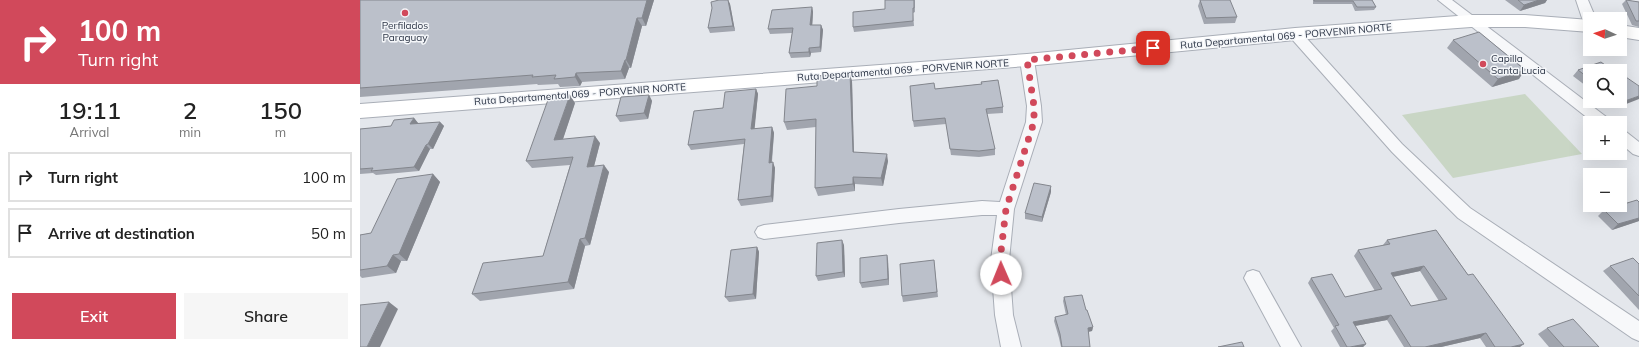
<!DOCTYPE html>
<meta charset="utf-8">
<style>
:root{--surface:#fff;--page:#f6f6f6;--text:#222;--muted:#767676;--line:#e0e0e0;--accent:#d1495b}
body{margin:0;font-family:Mulish,sans-serif;background:var(--page);color:var(--text);height:100vh;display:flex;flex-direction:column;font-size:15px;white-space:nowrap}
*{box-sizing:border-box;margin:0}
p{font-size:13px;color:var(--muted)}
.icon{flex:none;width:22px;height:22px;fill:none;stroke:currentColor;stroke-width:2;stroke-linecap:round;stroke-linejoin:round}
.map{position:relative;flex:1;overflow:hidden}
.details{display:flex;flex-direction:column;background:var(--surface);width:360px}
.details>*{flex:none}
.hud{background:#d1495b;color:#fff;overflow:hidden}
.needle{width:26px;rotate:273deg}
.controls{position:absolute;left:1223px;top:12px;display:grid;gap:8px}
.controls a{display:grid;place-items:center;width:44px;height:44px;border-radius:0px;background:var(--surface);box-shadow:0 4px 16px #0002;font-size:20px}
.pin{position:absolute;display:grid;place-items:center;width:34px;height:34px;color:#fff;margin:-17px;border-radius:8px;box-shadow:0 2px 6px #0006}
.me{position:absolute;width:44px;margin:-22px;rotate:359deg;stroke-linejoin:round;filter:drop-shadow(0 0 3px #0008)}
.turn{display:flex;align-items:center;gap:14px;height:84px;padding:0 12px;font-size:18px}
.turn .icon{width:52px;height:52px;stroke-width:2.5}
.turn b{display:block;font-size:28px;line-height:34px}
.eta{display:flex;justify-content:space-evenly;align-items:center;height:68px;text-align:center}
.eta b{font-size:24px;font-weight:600;line-height:28px}
.cta{display:flex;gap:8px;margin-top:auto;padding:8px 12px}
.cta a{flex:1;height:46px;border-radius:0px;background:var(--accent);color:#fff;font-size:16px;font-weight:600;line-height:46px;text-align:center}
.cta a+a{background:var(--page);color:var(--text)}
ul{padding:0;list-style:none}
li{display:flex;align-items:center;gap:12px;height:50px;margin:0 8px 6px;padding:0 4px;border:2px solid var(--line);border-radius:0px}
li div{flex:1}
li b{display:block;font-size:15px}
li em{font-style:normal}
main{display:flex;flex:1;min-height:0}
.map>svg:first-child{display:block}
.green{fill:#c9d6c5}
.lines{fill:none;stroke-linecap:round;stroke-linejoin:round}
.minor-casing{stroke:#a9aeb7;stroke-width:2}
.secondary-casing{stroke:#a9aeb7;stroke-width:2}
.minor{fill:#f7f8fa;fill-rule:evenodd}
.secondary{fill:#fff;fill-rule:evenodd}
.wall{fill:#a1a5ae;fill-rule:evenodd}
.shaded-wall{fill:#83868d}
.building{fill:#bbc0ca;stroke:#83868d;fill-rule:evenodd}
.route{stroke:#d1495b;stroke-width:7;stroke-dasharray:0 12.6}
.poi-dot{fill:#d1495b;stroke:#f4f6f9;stroke-width:1.5}
.labels{text-anchor:middle;dominant-baseline:central;stroke-width:3;stroke-linejoin:round;paint-order:stroke}
.poi-label{font-size:10px;fill:#2b3445;stroke:#f4f6f9}
.street-label{font-size:10px;fill:#2b3445;stroke:#f4f6f9}
</style>
<main>
<section class="details">
<div class="hud">
<div class="turn"><svg class="icon" aria-label="right" viewBox="0 0 24 24"><path d="M7 20v-9h11M14 6l5 5-5 5"/></svg><div><b>100 m</b>Turn right</div></div>
</div>
<div class="eta">
<div><b>19:11</b><p>Arrival</p></div>
<div><b>2</b><p>min</p></div>
<div><b>150</b><p>m</p></div>
</div>
<ul>
<li><svg class="icon" aria-label="right" viewBox="0 0 24 24"><path d="M7 20v-9h11M14 6l5 5-5 5"/></svg><div><b>Turn right</b></div><em>100 m</em></li>
<li><svg class="icon" aria-label="arrive" viewBox="0 0 24 24"><path d="M6 21V4h12l-3 4 3 4H6"/></svg><div><b>Arrive at destination</b></div><em>50 m</em></li>
</ul>
<div class="cta"><a>Exit</a><a>Share</a></div>
</section>
<div class="map">
<svg width="1279" height="347" viewBox="0 0 1279 347">
<rect width="100%" height="100%" fill="#e4e7ec"/>
<path class="green" d="M1165,94L1222,154L1093,178L1042,115Z"/>
<g class="lines">
<defs>
<g id="minor">
<path d="M1078,0H1092L1249,119L1252,123H1234Z"/>
<path d="M1216,0H1228L1236,19H1230V25L1225,24L1223,21Z"/>
<path d="M935,30L940,31L1042,144L1110,208L1279,321V341L1272,338L1098,218L1032,152L930,37L928,34L930,31Z"/>
<path d="M667,55L672,57L674,60L681,106L682,122L654,209L649,260L653,315L661,347H641L635,315L631,260L637,215H622L539,223L404,239L398,237L395,232L398,227L404,225L539,209L622,201L640,202L666,122L667,106L660,60L662,57Z"/>
<path d="M1260,129L1265,131L1279,142V156L1273,154L1260,143Z"/>
<path d="M893,270L899,272L941,347H921L884,278L887,272Z"/>
</g>
<g id="secondary">
<path d="M1111,15H1165L1230,20V32L1165,27H1111L935,40L667,66L0,118V104L667,54L935,28Z"/>
<path d="M1260,25L1279,28V40L1260,37Z"/>
</g>
</defs>
<use href="#minor" class="minor-casing"/>
<use href="#secondary" class="secondary-casing"/>
<use href="#minor" class="minor"/>
<use href="#secondary" class="secondary"/>
</g>
<g class="wall">
<path d="M0,0H294L286,26H282L271,68H269L265,79L222,82L220,86L200,87L198,84L178,85L177,84L0,97Z"/>
<path d="M359,0H368L370,4L375,31L350,33L348,28Z"/>
<path d="M525,0H555V12L553,13L554,26L494,32L493,27L525,9Z"/>
<path d="M840,0L877,17L875,23L844,24L838,6Z"/>
<path d="M953,0H1012L1016,7L1014,10L995,11L992,4H953Z"/>
<path d="M1145,0H1187L1185,3L1160,11Z"/>
<path d="M1266,0L1279,2V27L1272,25L1262,4Z"/>
<path d="M452,7L453,12L452,25H461L463,30L461,52L451,53L450,57L431,58L429,53L432,33L410,34L408,29Z"/>
<path d="M1093,40L1159,79L1132,87L1087,48Z"/>
<path d="M1249,68L1230,71V89L1213,76L1218,70Z"/>
<path d="M492,81L494,152L528,161L523,186L495,184V191L458,196L455,188L456,127L427,130L424,122L457,86Z"/>
<path d="M621,82L643,107V113L627,114L635,149V155L619,157L591,155L586,124L554,127L553,121L575,89L621,84Z"/>
<path d="M1279,86L1256,108L1246,101H1260Z"/>
<path d="M396,89L398,94L394,129L412,127L414,133L412,162L415,168L413,202L381,206L378,200L384,144L331,150L328,145L363,108Z"/>
<path d="M289,95L292,101L288,119L260,122L256,116Z"/>
<path d="M215,103L203,139L240,143L234,166L249,172L230,245L225,246L214,289L120,301L112,294L183,256L210,165L172,168L166,161Z"/>
<path d="M54,118L58,123L57,124L80,122L84,126L73,149H70L59,171L16,175L13,173L0,174V129L31,126Z"/>
<path d="M73,174L80,182L47,261H41L36,273L2,278L0,276V235L11,233Z"/>
<path d="M691,192L682,222L665,219V213Z"/>
<path d="M1279,202V221L1252,230L1238,216L1244,210Z"/>
<path d="M1076,230L1160,347H1126L1120,338L1081,347H1044L1027,320L995,326L1006,344L1003,347H980L971,331L974,328L948,283L951,278L985,297L1015,291L994,256L998,250L1023,246V245L1027,240ZM1060,271L1079,301L1051,306L1033,277Z"/>
<path d="M484,245L485,277L458,281L456,276Z"/>
<path d="M397,247L399,252L396,299L369,302L365,297Z"/>
<path d="M527,255L528,260L529,285L502,288L500,283Z"/>
<path d="M574,260L578,297L543,302L542,296Z"/>
<path d="M1279,264V310L1243,271L1250,266Z"/>
<path d="M704,297L726,310L733,327L732,331L728,332L730,347H701L699,338L694,321L695,317L706,315L703,301Z"/>
<path d="M1187,328L1239,347H1189L1178,334Z"/>
</g>
<g class="shaded-wall">
<path d="M287,0H294L286,26L282,18Z"/>
<path d="M368,0L370,4L375,31L373,26Z"/>
<path d="M1179,0H1187L1185,3L1160,11L1164,5Z"/>
<path d="M452,7L453,12L452,30L450,25Z"/>
<path d="M277,18L282,26L271,68L266,60Z"/>
<path d="M461,25L463,30L461,52L460,47Z"/>
<path d="M449,48L451,53L450,57L449,52Z"/>
<path d="M265,60L269,68L265,79L261,71Z"/>
<path d="M1165,70L1159,79L1132,87L1138,79Z"/>
<path d="M216,73L222,82L220,86L215,77Z"/>
<path d="M490,73L492,81L494,160L493,152Z"/>
<path d="M396,89L398,94L394,135L391,129Z"/>
<path d="M210,95L215,103L200,148L194,140Z"/>
<path d="M289,95L292,101L288,119L284,113Z"/>
<path d="M1279,96V99L1256,108L1262,102Z"/>
<path d="M54,118L58,123L55,129L50,124Z"/>
<path d="M80,122L84,126L73,149L68,144Z"/>
<path d="M412,127L414,133L411,168L409,163Z"/>
<path d="M235,136L240,143L232,174L227,167Z"/>
<path d="M66,145L70,149L59,171L54,167Z"/>
<path d="M527,154L528,161L523,186L521,178Z"/>
<path d="M413,162L415,168L413,202L411,196Z"/>
<path d="M244,165L249,172L230,245L225,238Z"/>
<path d="M73,174L80,182L47,261L39,254Z"/>
<path d="M493,177L495,184V191L493,184Z"/>
<path d="M691,186V192L682,222V217Z"/>
<path d="M1279,218V221L1252,230L1258,224Z"/>
<path d="M220,239L225,246L214,289L208,282Z"/>
<path d="M482,240L484,245L485,277L483,272Z"/>
<path d="M397,247L399,252L396,299L393,294Z"/>
<path d="M33,255L41,261L36,273L27,266Z"/>
<path d="M527,255L528,260L529,285L528,279Z"/>
<path d="M1064,266L1060,271L1027,278L1031,273Z"/>
<path d="M29,302L38,309L20,347H7Z"/>
<path d="M1031,315L1027,320L989,327L993,322Z"/>
<path d="M733,327L732,331L727,332L728,328Z"/>
<path d="M1126,333L1120,338L1081,347H1065Z"/>
<path d="M1006,344L1003,347H990Z"/>
<path d="M1164,344L1160,347H1151Z"/>
</g>
<g class="building">
<path d="M0,0H287L282,18H277L266,60H265L261,71L216,73L215,77L194,79L196,75L172,77L173,75L0,88Z"/>
<path d="M359,0H368L373,26L348,28L352,8L351,2Z"/>
<path d="M525,0H554V8H553V21L493,27V12L525,9Z"/>
<path d="M840,0H870L877,17L846,18Z"/>
<path d="M954,0H1012L1016,7H997L993,1H954Z"/>
<path d="M1158,0H1179L1164,5Z"/>
<path d="M1266,0L1279,2V21H1276Z"/>
<path d="M452,7L450,25H461L460,47L449,48V52L429,53L433,28L408,29L412,10Z"/>
<path d="M1119,32L1165,70L1138,79L1093,40Z"/>
<path d="M1241,62L1249,68L1252,67L1258,71H1230V79L1218,70Z"/>
<path d="M490,73L493,152L527,154L521,178L493,177V184L455,188L456,119L424,122L426,89L457,86V76Z"/>
<path d="M1260,73L1279,86V96L1262,102L1260,101Z"/>
<path d="M638,80L643,107L626,109L635,149L619,151L590,149L585,118L553,121L550,86L574,83L575,89L622,84L621,82Z"/>
<path d="M396,89L391,129L412,127L409,163L413,162L411,196L378,200L385,139L328,145L334,111L363,108L365,92Z"/>
<path d="M210,95L194,140L235,136L227,167L244,165L225,238L220,239L208,282L112,294L123,263L183,256L213,157L166,161L189,97Z"/>
<path d="M289,95L284,113L256,116L261,97Z"/>
<path d="M54,118L50,124L80,122L68,144L66,145L54,167L11,171L13,168L0,169V129L31,126L34,120Z"/>
<path d="M73,174L39,254L33,255L27,266L0,270V235L11,233L37,179Z"/>
<path d="M674,183L691,186L682,217L665,213Z"/>
<path d="M1277,200L1279,202V218L1258,224L1244,210Z"/>
<path d="M1076,230L1108,275L1113,274L1164,344L1151,347H1135L1126,333L1065,347H1051L1031,315L993,322L1006,344L990,347H987L975,326L979,325L951,278L972,274L985,297L1022,289L998,250L1030,244L1027,240ZM1064,266L1087,299L1051,306L1031,273Z"/>
<path d="M482,240L483,272L456,276L457,243Z"/>
<path d="M397,247L393,294L365,297L371,250Z"/>
<path d="M527,255L528,279L500,283V258Z"/>
<path d="M1273,258L1279,264V296L1250,266Z"/>
<path d="M574,260L577,292L542,296L540,264Z"/>
<path d="M722,295L726,310H727L733,327L728,328L730,347H702L700,334L695,317L708,314L704,297Z"/>
<path d="M29,302L7,347H0V305Z"/>
<path d="M1213,319L1239,347H1204L1187,328Z"/>
<path d="M882,342L884,347H858Z"/>
</g>
<g class="lines">
<path class="route" d="M641,274L640,260L646,209L674,122V106L667,60L793,48"/>
</g>
<g class="poi-dot">
<circle cx="45" cy="13" r="4"/>
<circle cx="1123" cy="64" r="4"/>
</g>
<g class="labels">
<g class="poi-label">
<text x="45" y="25">Perfilados<tspan x="45" dy="12">Paraguay</tspan></text>
<text x="1131" y="58" text-anchor="start">Capilla<tspan x="1131" dy="12">Santa Lucia</tspan></text>
</g>
<g class="street-label">
<text transform="translate(926 36) rotate(-5)">Ruta Departamental 069 - PORVENIR NORTE</text>
<text transform="translate(543 70) rotate(-4)">Ruta Departamental 069 - PORVENIR NORTE</text>
<text transform="translate(220 94) rotate(-4)">Ruta Departamental 069 - PORVENIR NORTE</text>
</g>
</g>
</svg>
<div class="controls">
<a><svg class="needle" viewBox="-14 -14 28 28"><path d="M0-13l5 13h-10z" fill="#e53935"/><path d="M0 13l5-13h-10z" fill="#767676"/></svg></a>
<a><svg class="icon" aria-label="search" viewBox="0 0 24 24"><circle cx="10" cy="10" r="6"/><path d="M15 15l6 6"/></svg></a>
<a>+</a>
<a>−</a>
</div>
<div class="pin" style="left:793px;top:48px;background:#d93025"><svg class="icon" aria-label="arrive" viewBox="0 0 24 24"><path d="M6 21V4h12l-3 4 3 4H6"/></svg></div>
<svg class="me" style="left:641px;top:274px" viewBox="-20 -20 40 40"><circle r="19" fill="#fff"/><path d="M0-13L10 11 0 6-10 11z" fill="#d1495b"/></svg>
</div>
</main>
